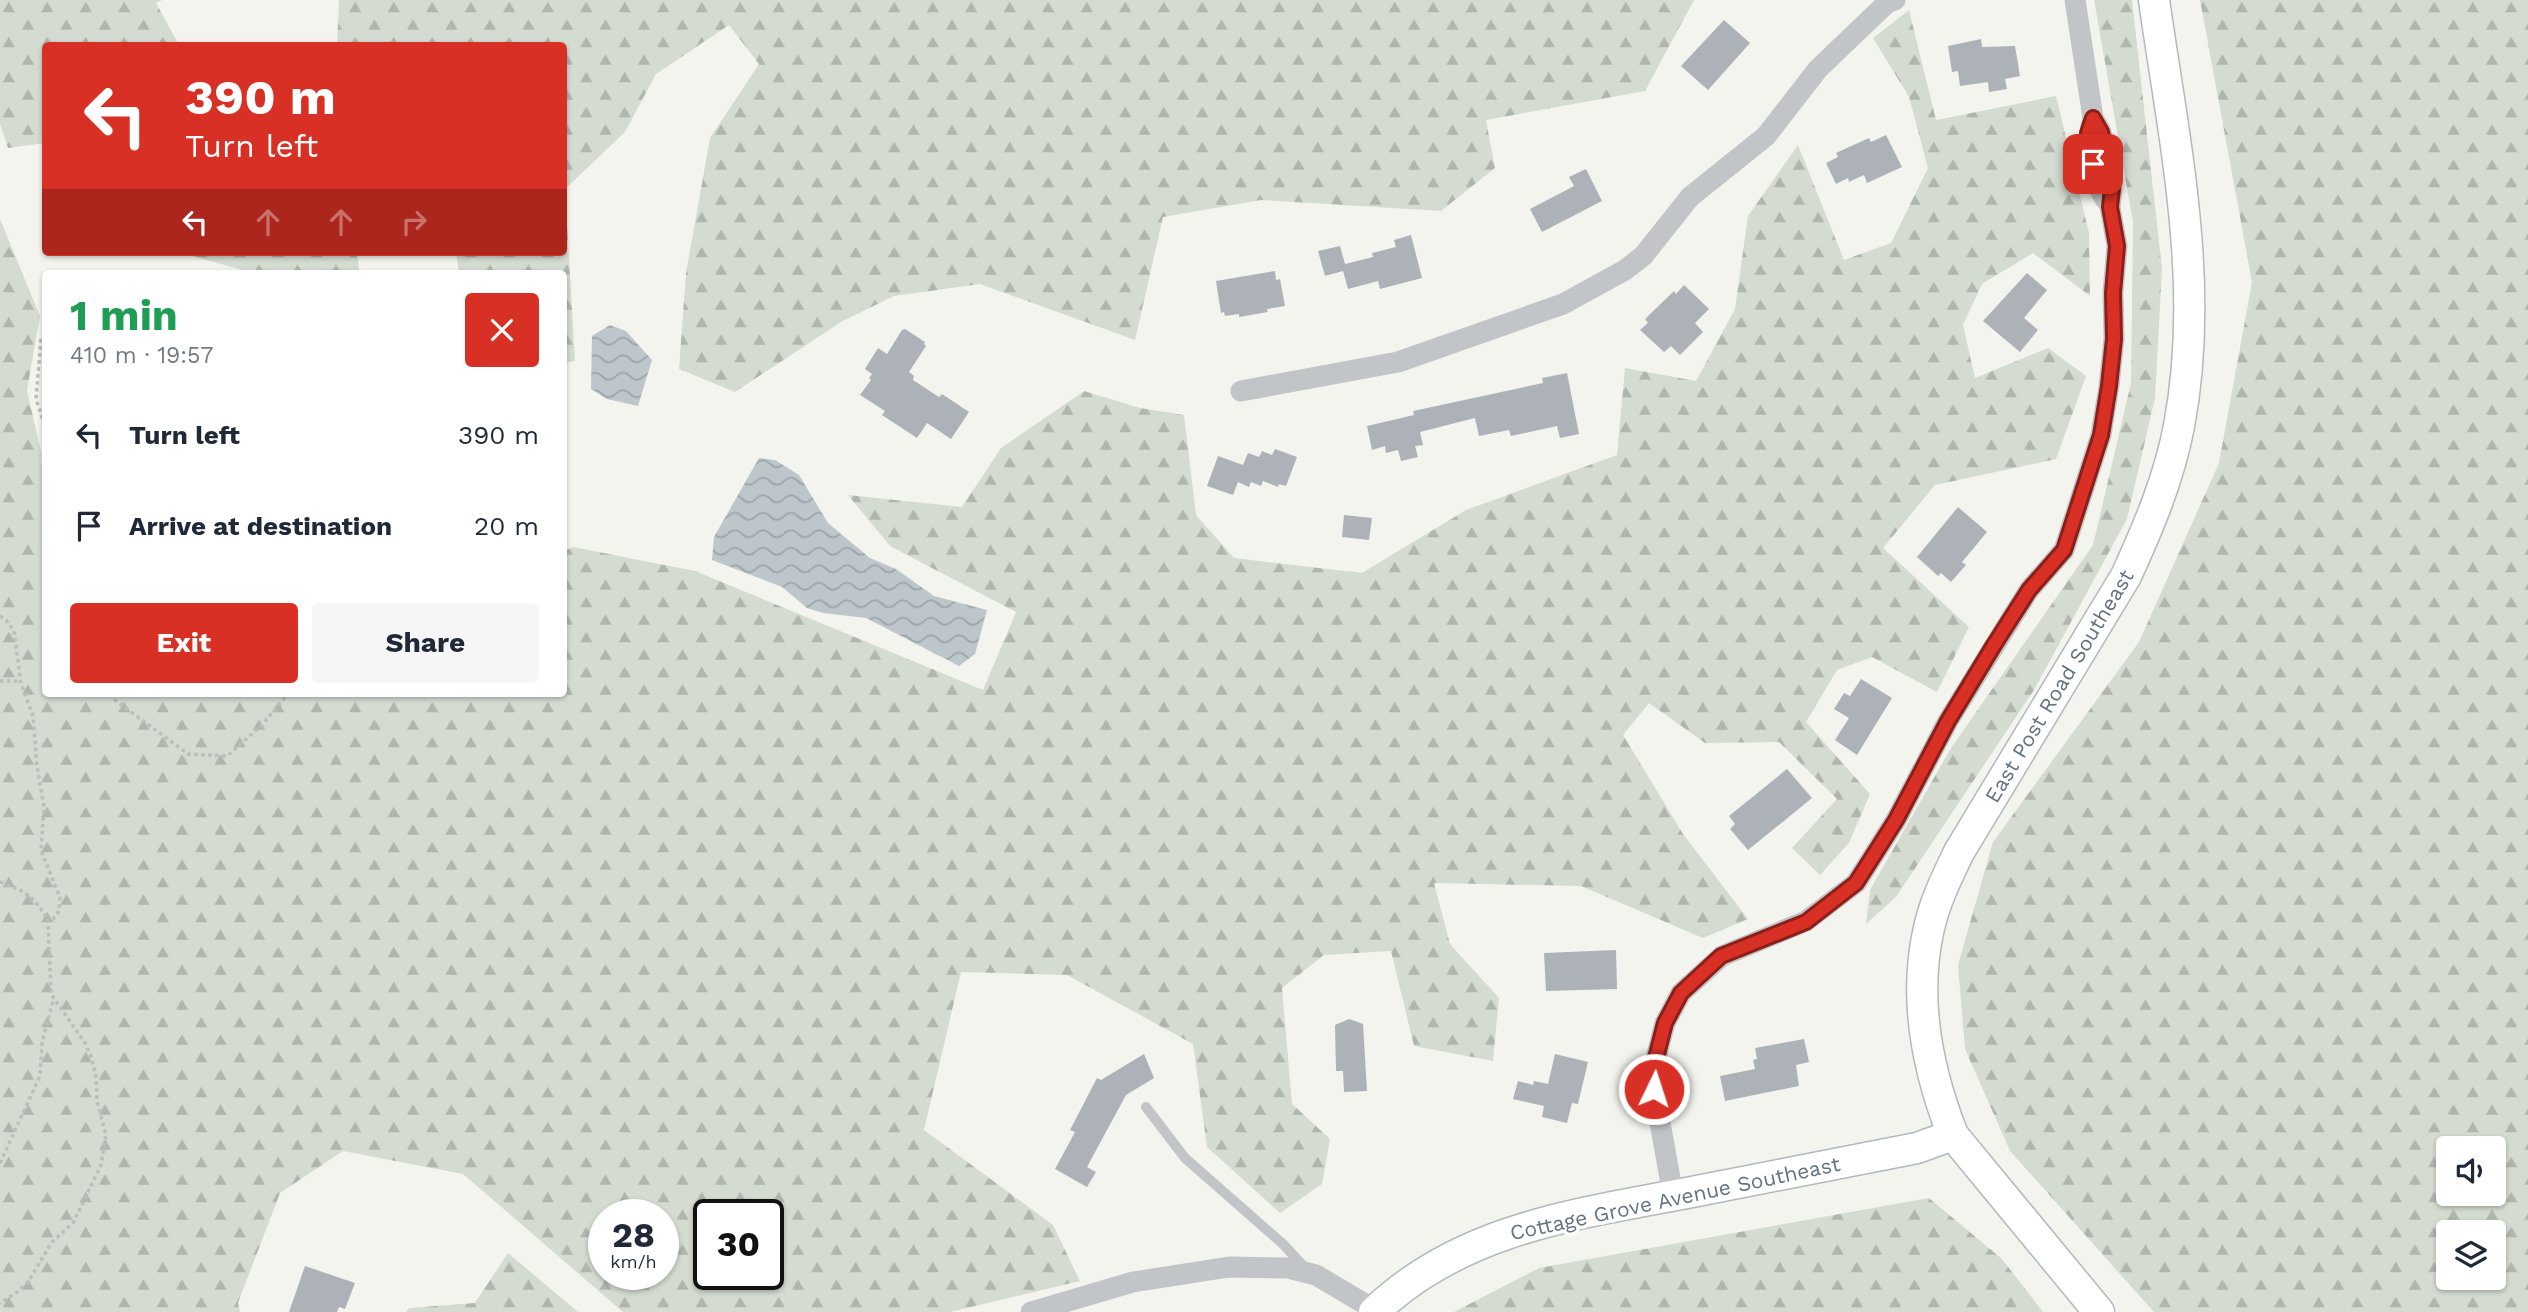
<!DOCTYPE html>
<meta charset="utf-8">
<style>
:root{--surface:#fff;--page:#f6f6f7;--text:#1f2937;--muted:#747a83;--accent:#d93025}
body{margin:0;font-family:"Work Sans",sans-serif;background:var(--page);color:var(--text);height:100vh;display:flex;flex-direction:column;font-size:26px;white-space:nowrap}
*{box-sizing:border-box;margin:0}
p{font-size:23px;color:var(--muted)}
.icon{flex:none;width:38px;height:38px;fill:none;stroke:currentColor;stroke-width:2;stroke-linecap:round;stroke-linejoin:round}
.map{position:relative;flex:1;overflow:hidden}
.details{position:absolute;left:42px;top:270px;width:525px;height:427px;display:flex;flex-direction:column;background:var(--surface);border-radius:7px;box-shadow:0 2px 5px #0004}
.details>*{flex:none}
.hud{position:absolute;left:42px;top:42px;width:525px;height:214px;border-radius:7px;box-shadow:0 2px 5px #0004;background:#d93025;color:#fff;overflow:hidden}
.fabs{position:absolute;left:2436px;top:1136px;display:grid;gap:14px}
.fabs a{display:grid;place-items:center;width:70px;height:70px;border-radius:7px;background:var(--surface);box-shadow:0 2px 5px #0004;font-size:35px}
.speed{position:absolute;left:588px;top:1199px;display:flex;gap:14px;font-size:35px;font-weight:700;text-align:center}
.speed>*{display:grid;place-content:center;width:91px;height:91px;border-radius:50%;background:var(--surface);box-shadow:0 2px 5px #0004;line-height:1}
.speed small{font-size:18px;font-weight:400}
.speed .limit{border:4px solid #111;border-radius:10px;background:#fff;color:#111}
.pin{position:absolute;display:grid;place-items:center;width:60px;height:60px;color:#fff;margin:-30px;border-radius:14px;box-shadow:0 4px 10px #0006}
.me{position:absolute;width:77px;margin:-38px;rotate:4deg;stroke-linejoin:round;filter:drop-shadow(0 0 5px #0008)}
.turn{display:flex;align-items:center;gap:24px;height:147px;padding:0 28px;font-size:32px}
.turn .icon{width:91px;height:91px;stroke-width:2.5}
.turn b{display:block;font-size:49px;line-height:60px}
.lanes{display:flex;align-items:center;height:66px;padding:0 28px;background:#0003;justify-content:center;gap:35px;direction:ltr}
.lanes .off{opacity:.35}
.round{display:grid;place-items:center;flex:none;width:74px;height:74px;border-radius:7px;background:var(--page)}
.overview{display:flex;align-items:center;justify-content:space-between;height:119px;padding:0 28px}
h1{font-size:42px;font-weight:700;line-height:52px;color:#1e9e55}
.button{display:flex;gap:14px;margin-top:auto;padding:14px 28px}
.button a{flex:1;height:80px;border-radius:7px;background:var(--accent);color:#fff;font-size:28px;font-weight:700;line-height:80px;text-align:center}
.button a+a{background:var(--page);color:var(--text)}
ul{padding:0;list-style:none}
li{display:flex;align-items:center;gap:21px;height:91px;padding:0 28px}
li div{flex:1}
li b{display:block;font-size:26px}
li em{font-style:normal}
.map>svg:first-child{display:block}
.forest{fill:url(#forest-firs);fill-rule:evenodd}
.water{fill:url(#water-waves)}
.building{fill:#acb2b7}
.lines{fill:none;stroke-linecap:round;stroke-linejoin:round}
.secondary-casing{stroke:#b4b8bc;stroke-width:33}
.path{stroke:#bbbdbf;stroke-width:3.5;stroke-dasharray:3.5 3.5;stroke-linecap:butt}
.lane{stroke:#c1c5c8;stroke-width:10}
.street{stroke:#c1c5c8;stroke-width:21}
.secondary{stroke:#fff;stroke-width:30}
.route-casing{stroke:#8d1f18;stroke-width:18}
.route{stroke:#d93025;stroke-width:12}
.labels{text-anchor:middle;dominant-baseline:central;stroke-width:7;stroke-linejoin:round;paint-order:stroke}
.street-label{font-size:21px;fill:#637280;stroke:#fff}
</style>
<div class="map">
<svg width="2528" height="1312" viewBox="0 0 2528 1312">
<defs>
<pattern id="forest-firs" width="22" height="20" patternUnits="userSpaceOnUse" patternTransform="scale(1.75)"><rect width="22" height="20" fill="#d4dbd0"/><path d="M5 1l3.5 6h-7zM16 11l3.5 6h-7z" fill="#b0b6ae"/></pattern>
<pattern id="water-waves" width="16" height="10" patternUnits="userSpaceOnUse" patternTransform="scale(1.75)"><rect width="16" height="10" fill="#bcc6cb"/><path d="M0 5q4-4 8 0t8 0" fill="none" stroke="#9ca5aa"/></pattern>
</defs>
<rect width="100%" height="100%" fill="#f4f4ef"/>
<g class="forest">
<path d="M0,0H162L156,3L179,45L46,46L45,143L8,148L0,124Z"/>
<path d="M339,0H1694L1645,91L1486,120L1495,168L1441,211L1261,200L1163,217L1135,340L980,284L894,296L841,322L735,392L679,369L686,273L710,138L759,64L729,25L656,74L625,132L565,189L575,361L564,363V273H459L456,252H564V46L337,45Z"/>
<path d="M2094,0H2132L2162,269L2155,398L2127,519L2034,690L1896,897L1866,924L1870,890L1951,748L2093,545L2131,383L2133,222Z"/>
<path d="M2200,0H2528V1312H2154L2010,1151L1965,1049L1958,965L1993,842L2139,642L2219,463L2252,282ZM2494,1148V1194H2448V1148ZM2494,1232V1278H2448V1232Z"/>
<path d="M1909,10L1936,120L2056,96L2089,233L2090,296L2033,253L1982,284L1963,325L1975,378L2048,348L2086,376L2056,459L1935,485L1883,548L1969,627L1937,692L1872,657L1837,670L1806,722L1870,794L1849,843L1820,875L1792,848L1837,799L1779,742L1705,743L1649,703L1623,735L1683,834L1748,919L1703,938L1581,886L1434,883L1450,944L1499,998L1493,1061L1414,1046L1391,951L1324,955L1282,988L1292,1104L1330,1139L1322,1184L1280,1213L1207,1147L1193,1044L1067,975L961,972L924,1130L1053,1225L1080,1281L950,1312H623L463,1174L343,1151L280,1193L238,1303L240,1312H0V219L40,316L27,390L41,452L45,526L46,693H564V551L573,547L695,571L983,690L1016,612L890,546L848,495L962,507L1001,448L1084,391L1140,408L1184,415L1196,515L1234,558L1362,573L1466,510L1617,455L1625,368L1696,381L1735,309L1748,216L1798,145L1844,260L1891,243L1928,168L1909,97L1873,38ZM663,1214V1274H604V1214ZM768,1214V1274H709V1214Z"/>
<path d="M178,252H354L358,258L359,273H253Z"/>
<path d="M1929,1198L2002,1259L2043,1312H1454L1539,1268Z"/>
<path d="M508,1253L578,1312H406L409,1308L475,1303Z"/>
</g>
<g class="water">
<path d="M610,325L626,331L652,360L638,406L607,399L591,389L592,336Z"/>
<path d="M759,458L775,460L799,475L828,523L870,558L896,569L934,596L987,610L975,654L959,666L866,618L823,613L807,608L782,587L712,560L714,537Z"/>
</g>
<g class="building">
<path d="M1724,20L1750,43L1708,90L1681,66Z"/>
<path d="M1981,39L1982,47L2015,46L2020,76L2005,79L2007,89L1989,92L1988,82L1960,86L1958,71L1952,72L1948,46Z"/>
<path d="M1886,135L1902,167L1867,183L1864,175L1849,182L1848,178L1836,184L1826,163L1838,157L1836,153L1869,138L1871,142Z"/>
<path d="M1586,169L1602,201L1542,232L1530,209L1574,186L1569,177Z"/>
<path d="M1411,235L1422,278L1380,289L1378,281L1348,289L1343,271L1325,276L1318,251L1340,246L1345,264L1373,257L1372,253L1396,247L1394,240Z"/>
<path d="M1275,271L1276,280L1280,279L1285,306L1267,309L1268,312L1239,317V314L1225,316L1224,312L1221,313L1216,281Z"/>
<path d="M2027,273L2047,290L2024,318L2038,330L2020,352L1983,321Z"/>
<path d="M1684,285L1709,309L1695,323L1703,332L1680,355L1671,346L1664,352L1640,330L1648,323L1645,319L1674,291L1676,294Z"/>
<path d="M905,329L925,342L924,344L926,346L909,372L914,376L913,380L939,397L942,394L969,412L951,439L927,423L917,438L882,415L885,411L860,395L871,380L869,378L872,374L865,369L878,348L887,354L902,330Z"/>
<path d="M1567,373L1579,434L1560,438L1557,426L1511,436L1509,430L1479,436L1475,418L1420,432L1423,445L1415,446L1418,457L1401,461L1398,450L1386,453L1385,446L1372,450L1367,426L1414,415L1413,411L1543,383L1542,378Z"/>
<path d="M1275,449L1297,457L1286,486L1279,484L1278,487L1263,481L1261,486L1251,482L1249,487L1238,482L1233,495L1207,486L1218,456L1243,465L1248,453L1259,457L1262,451L1272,455Z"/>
<path d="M1958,507L1987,532L1962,562L1966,565L1951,582L1941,573L1938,576L1917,557Z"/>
<path d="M1344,515L1372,518L1369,540L1342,537Z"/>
<path d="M1861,679L1892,698L1857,755L1835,740L1849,718L1834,709L1844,693L1850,696Z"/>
<path d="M1787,769L1812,798L1748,850L1730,829L1735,824L1729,816Z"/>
<path d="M1616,950L1617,989L1546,991L1544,953Z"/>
<path d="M1349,1019L1363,1024L1367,1091L1344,1092L1343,1071H1336L1335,1025Z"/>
<path d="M1804,1039L1809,1062L1796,1065L1799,1086L1725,1101L1720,1076L1755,1069L1753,1060L1757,1059L1755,1048Z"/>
<path d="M1144,1054L1154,1078L1126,1095L1087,1167L1096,1172L1087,1187L1055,1169L1075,1132L1070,1130L1097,1078L1101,1080Z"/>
<path d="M1555,1054L1588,1062L1578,1104L1572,1103L1567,1123L1542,1117L1544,1106L1513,1099L1518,1081L1533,1085L1534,1081L1548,1084Z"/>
<path d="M305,1266L355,1283L345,1309L339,1307L337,1312H289Z"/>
</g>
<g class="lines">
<defs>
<g id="secondary">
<path d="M1374,1312C1461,1228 1578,1214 1692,1192C1767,1177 1842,1163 1917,1148L1953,1135"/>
<path d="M2099,1312L1953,1135C1927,1069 1913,997 1929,928C1935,901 1947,877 1959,852L2126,576C2148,528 2169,479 2179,426C2206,284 2174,141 2154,0"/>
</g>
</defs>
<use href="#secondary" class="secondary-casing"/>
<g class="path">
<path d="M46,335L41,338L36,399L46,429"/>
<path d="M46,606V610"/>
<path d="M0,616L6,620L14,631L21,683L33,716L37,766L44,807L41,850L60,898L59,911L53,919L48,920L51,994L85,1043L92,1059L96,1077L97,1101L106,1135L101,1165L73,1223L52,1242L28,1282L19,1291L0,1303"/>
<path d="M0,681H21"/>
<path d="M111,693L116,701L188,754L227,756L262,725L289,693"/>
<path d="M0,882C26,891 33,896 48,920"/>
<path d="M0,1163L40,1076L42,1043L53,1001"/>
</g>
<path class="lane" d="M1146,1107L1185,1158L1283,1244L1306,1269"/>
<g class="street">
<path d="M2093,118C2085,143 2091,176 2105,199"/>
<path d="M1241,391L1398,362L1563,304L1625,270L1643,256L1690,197L1766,136L1818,69L1887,3L1895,0"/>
<path d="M1673,1195L1654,1089L1656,1058L1665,1023L1681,993L1722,956L1806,921L1856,883L1896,820L1948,721L1995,645L2029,590L2064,550L2101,435L2109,386L2114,339L2113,293L2117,246L2110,207L2112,188L2107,157L2101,132L2093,118L2075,0"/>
<path d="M1031,1312L1133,1282L1229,1267L1288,1268L1316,1275L1375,1310"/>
</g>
<use href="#secondary" class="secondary"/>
</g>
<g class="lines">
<defs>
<path id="route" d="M1654,1089L1656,1058L1665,1023L1681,993L1721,956L1806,922L1856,883L1896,820L1948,721L1994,645L2029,590L2064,550L2101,435L2109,386L2114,339L2113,293L2117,246L2110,207L2112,188L2107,157L2101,132L2093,118L2088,133L2093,164"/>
</defs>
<use href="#route" class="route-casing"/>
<use href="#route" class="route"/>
</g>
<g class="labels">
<g class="street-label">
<text transform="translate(2059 686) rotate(-59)">East Post Road Southeast</text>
<text transform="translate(1675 1198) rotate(-12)">Cottage Grove Avenue Southeast</text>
</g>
</g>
</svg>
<div class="fabs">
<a><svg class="icon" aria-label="sound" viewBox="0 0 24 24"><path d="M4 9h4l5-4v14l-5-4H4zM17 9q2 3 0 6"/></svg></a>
<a><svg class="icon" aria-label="layers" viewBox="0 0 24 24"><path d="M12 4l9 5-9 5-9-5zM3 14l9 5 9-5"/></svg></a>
</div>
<div class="speed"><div>28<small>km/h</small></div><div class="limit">30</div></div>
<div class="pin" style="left:2093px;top:164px;background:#d93025"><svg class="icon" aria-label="arrive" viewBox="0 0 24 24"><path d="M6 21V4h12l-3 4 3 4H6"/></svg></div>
<svg class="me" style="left:1654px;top:1089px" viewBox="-20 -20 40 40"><circle r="17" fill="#d93025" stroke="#fff" stroke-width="3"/><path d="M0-11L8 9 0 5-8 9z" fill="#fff"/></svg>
<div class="hud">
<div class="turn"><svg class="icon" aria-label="left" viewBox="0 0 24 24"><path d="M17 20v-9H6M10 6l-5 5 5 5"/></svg><div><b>390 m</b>Turn left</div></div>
<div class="lanes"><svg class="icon" aria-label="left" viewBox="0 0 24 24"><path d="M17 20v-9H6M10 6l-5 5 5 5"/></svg><svg class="icon off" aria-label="ahead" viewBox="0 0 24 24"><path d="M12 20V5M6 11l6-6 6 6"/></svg><svg class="icon off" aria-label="ahead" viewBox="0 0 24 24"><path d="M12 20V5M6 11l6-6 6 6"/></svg><svg class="icon off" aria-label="right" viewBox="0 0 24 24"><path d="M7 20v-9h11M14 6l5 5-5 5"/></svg></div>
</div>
<section class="details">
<div class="overview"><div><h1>1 min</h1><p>410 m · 19:57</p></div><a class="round" style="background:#d93025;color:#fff"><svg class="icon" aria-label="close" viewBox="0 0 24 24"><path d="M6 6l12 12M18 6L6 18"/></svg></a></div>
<ul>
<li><svg class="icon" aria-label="left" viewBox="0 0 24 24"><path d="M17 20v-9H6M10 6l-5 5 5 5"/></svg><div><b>Turn left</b></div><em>390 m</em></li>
<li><svg class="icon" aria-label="arrive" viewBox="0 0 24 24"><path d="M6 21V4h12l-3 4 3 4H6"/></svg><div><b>Arrive at destination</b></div><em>20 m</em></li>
</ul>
<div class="button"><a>Exit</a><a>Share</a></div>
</section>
</div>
